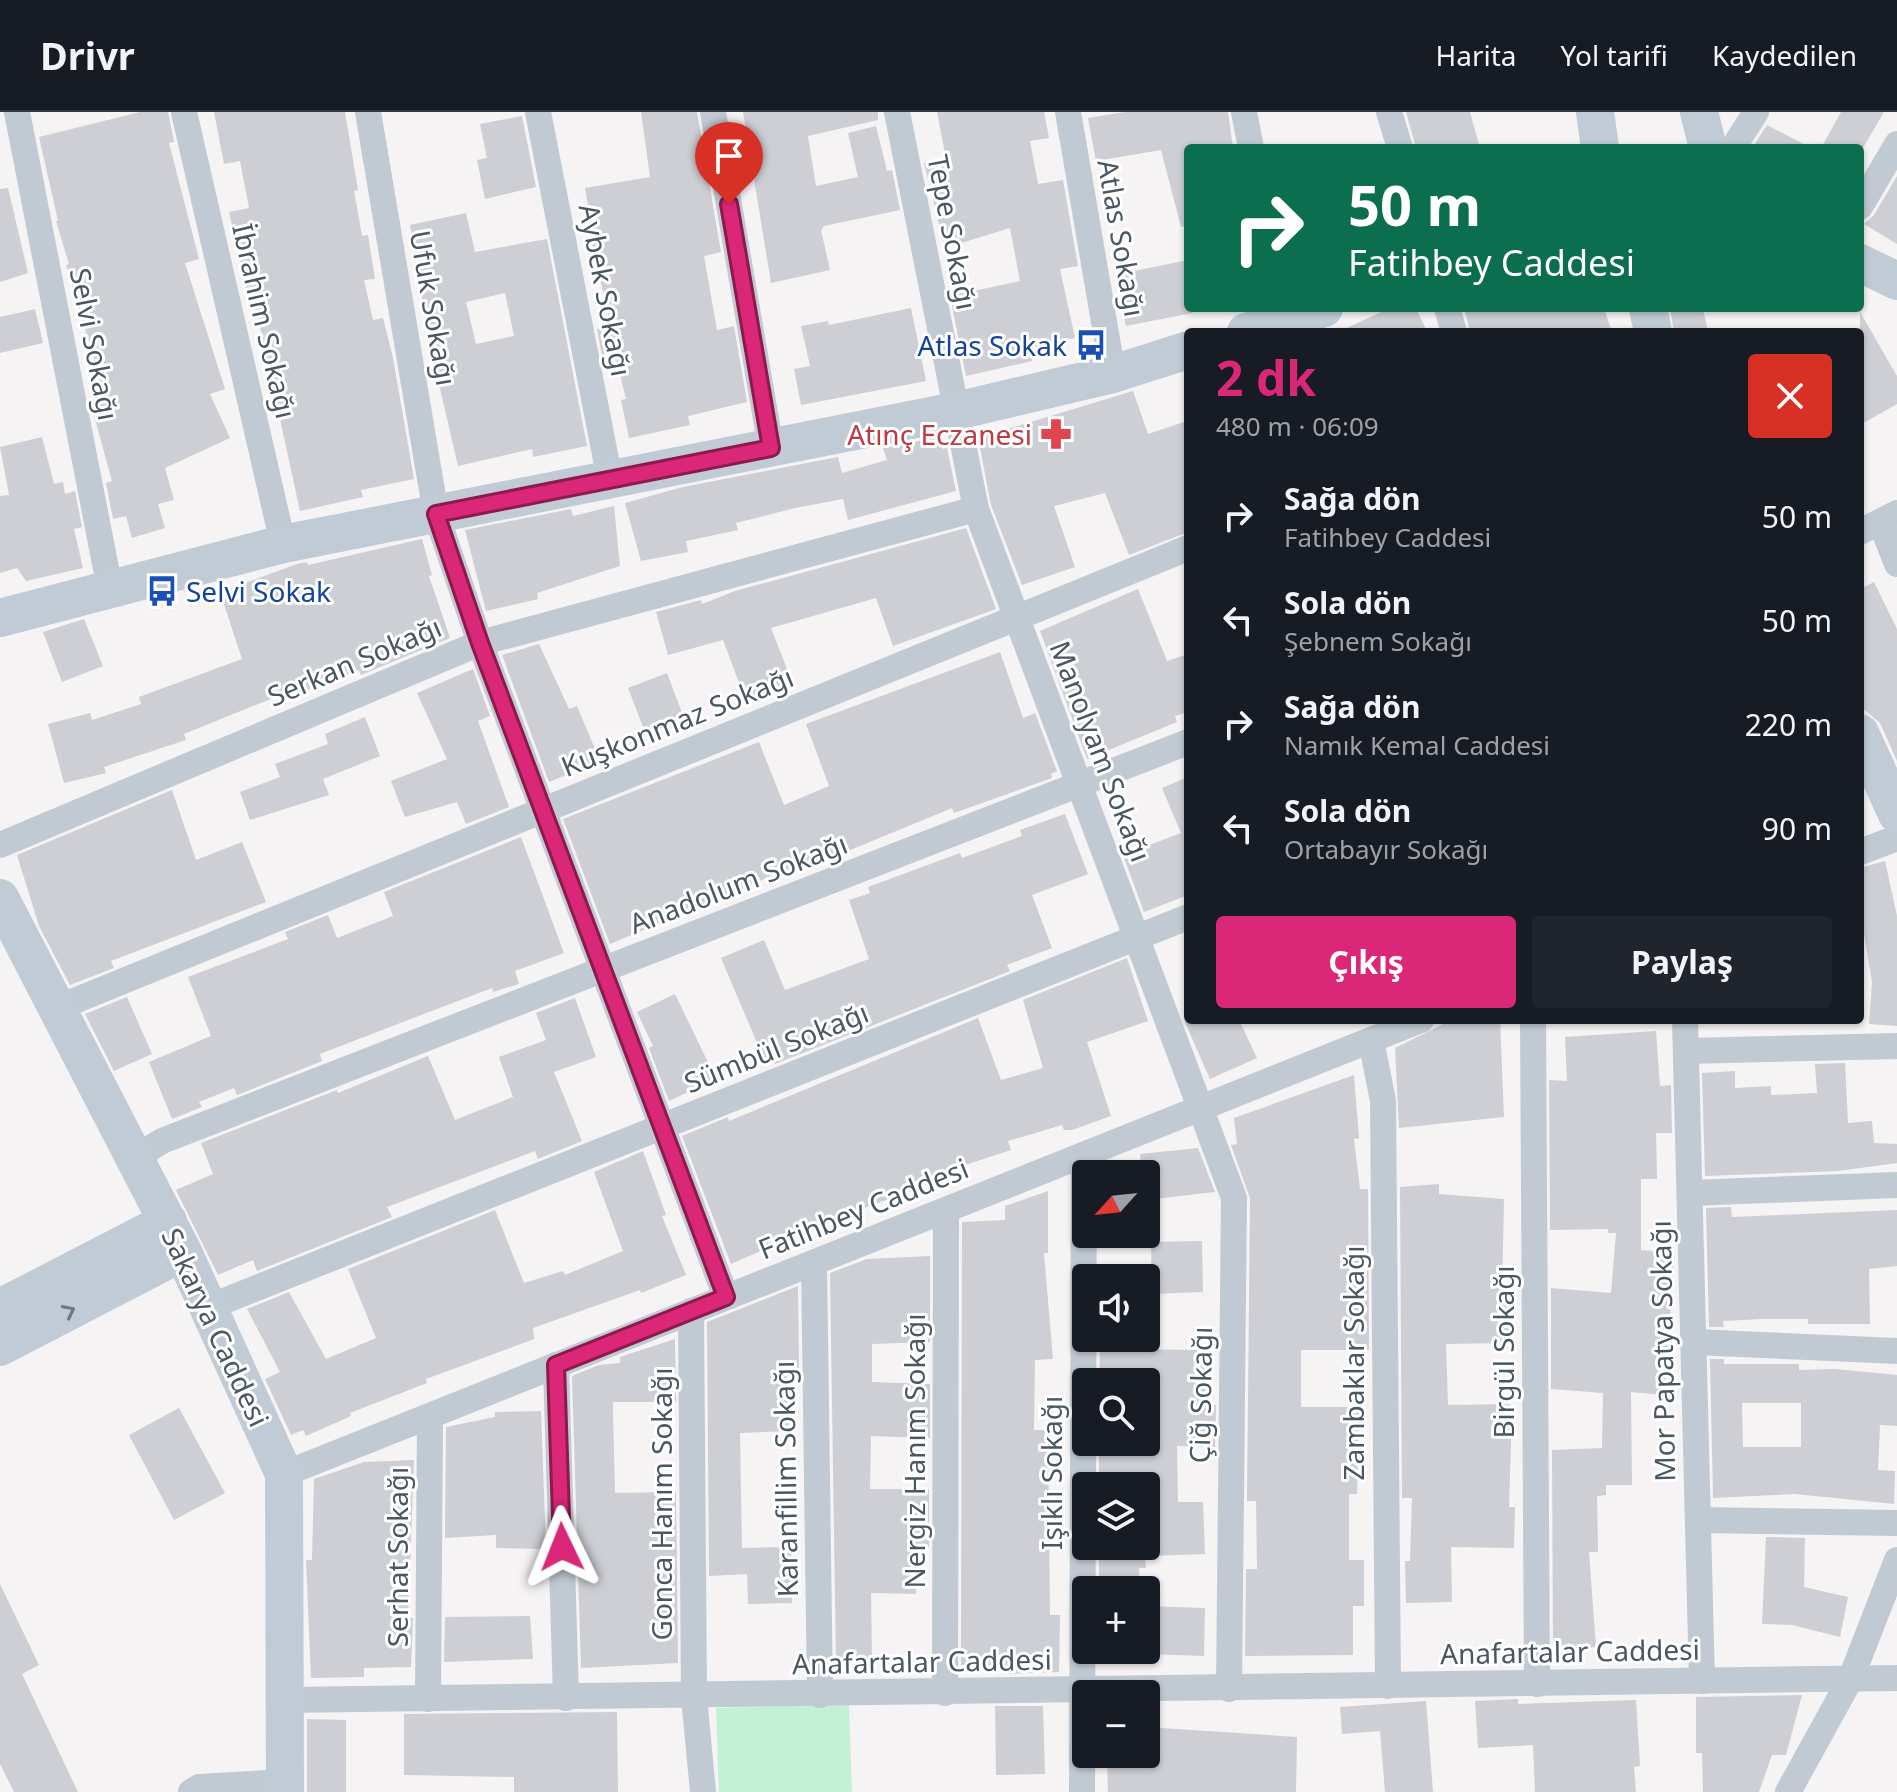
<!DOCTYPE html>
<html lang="tr">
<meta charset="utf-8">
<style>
:root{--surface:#171b24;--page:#20242c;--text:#f1f3f6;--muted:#9ea1a6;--line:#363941;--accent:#db2777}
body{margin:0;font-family:"Noto Sans",sans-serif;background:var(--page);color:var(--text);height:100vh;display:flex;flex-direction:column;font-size:30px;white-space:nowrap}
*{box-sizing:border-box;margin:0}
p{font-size:26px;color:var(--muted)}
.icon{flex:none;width:44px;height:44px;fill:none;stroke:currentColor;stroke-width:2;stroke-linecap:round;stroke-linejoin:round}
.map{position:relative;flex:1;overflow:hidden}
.side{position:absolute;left:1184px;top:216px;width:680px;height:696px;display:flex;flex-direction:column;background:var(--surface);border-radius:8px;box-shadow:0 2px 6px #0004}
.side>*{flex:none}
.banner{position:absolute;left:1184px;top:32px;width:680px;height:168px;border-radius:8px;box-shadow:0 2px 6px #0004;background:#0b6e4f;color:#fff;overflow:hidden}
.needle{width:52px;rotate:243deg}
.tools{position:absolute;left:1072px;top:1048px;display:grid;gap:16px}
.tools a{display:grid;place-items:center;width:88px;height:88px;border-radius:8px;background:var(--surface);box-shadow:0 2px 6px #0004;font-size:40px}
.pin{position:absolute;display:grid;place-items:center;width:68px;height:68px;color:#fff;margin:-82px -34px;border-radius:50% 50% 50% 0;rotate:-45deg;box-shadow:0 0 8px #0007}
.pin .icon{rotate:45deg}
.me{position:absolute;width:88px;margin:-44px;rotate:358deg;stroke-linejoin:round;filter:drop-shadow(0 0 6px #0008)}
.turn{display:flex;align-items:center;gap:28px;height:168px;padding:0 32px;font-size:36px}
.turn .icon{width:104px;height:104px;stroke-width:2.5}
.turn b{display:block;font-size:56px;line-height:68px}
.round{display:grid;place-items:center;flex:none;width:84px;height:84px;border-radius:8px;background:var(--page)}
.overview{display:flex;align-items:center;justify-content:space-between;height:136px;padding:0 32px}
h1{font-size:48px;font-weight:700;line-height:60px;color:var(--accent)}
.action{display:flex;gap:16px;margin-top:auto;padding:16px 32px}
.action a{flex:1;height:92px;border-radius:8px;background:var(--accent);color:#fff;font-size:32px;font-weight:700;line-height:92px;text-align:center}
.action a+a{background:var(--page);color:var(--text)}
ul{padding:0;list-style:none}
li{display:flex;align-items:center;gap:24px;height:104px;padding:0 32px}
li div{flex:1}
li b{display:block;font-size:30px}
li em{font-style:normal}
header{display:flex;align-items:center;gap:48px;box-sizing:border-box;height:112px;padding:0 40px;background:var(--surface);border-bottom:2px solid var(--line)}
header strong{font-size:38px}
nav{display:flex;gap:44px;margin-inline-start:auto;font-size:28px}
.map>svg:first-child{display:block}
.green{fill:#c3f1d5}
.building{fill:#cdcfd5;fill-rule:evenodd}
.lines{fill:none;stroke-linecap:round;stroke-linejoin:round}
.street{stroke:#c1cad2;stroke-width:26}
.secondary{stroke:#c1cbd6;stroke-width:38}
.oneway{stroke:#6e7984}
.route-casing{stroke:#8e194d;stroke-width:20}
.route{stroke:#db2777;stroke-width:14}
.labels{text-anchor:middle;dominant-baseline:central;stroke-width:6;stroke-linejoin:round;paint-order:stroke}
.street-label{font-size:28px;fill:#4a5661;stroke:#fff}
.transit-label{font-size:28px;fill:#164399;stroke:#fff;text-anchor:end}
.health-label{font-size:28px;fill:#be3a42;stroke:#fff;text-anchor:end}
</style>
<header>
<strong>Drivr</strong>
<nav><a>Harita</a><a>Yol tarifi</a><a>Kaydedilen</a></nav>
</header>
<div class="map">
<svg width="1897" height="1680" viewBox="0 0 1897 1680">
<rect width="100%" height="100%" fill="#f5f3f3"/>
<path class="green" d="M849,1592L852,1680H719L716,1596Z"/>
<g class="building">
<path d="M140,0H168L174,30L169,31L199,147L185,151L225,277L210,282L230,326L165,356L174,388L158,392L165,416L132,426L126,404L113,407L106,371L112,369L90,289L105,284L66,153L69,152L56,109H58L39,25Z"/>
<path d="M214,0H345L358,78L354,79L362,124L368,123L375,167L364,168L373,208L383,206L393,246L414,367L361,378L363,385L300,399L253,183L248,184L229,100L249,96L240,49L224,52Z"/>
<path d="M641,0H697L721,140L704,144L717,218L734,214L747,290L688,304L690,313L629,326L621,288L626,287L616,246L603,249L597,217L611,213L591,129L594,128L585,76L650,65Z"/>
<path d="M743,0H878V8L808,24L816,74L858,65L848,21L876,14L887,59L892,58L900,98L824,114L821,118L830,158L771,171Z"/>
<path d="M937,0H1044L1049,26L1030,29L1038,72L1063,68L1078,154L1060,157L1075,226L1030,236L1032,249L966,264L950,184L1020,169L1010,116L945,136L924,51L946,47Z"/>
<path d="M1125,0H1228L1233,36H1188V114L1181,115L1161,38L1096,49L1088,6Z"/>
<path d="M1406,0H1470L1480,36H1416Z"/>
<path d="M1841,0H1884L1863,36H1821Z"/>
<path d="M522,4L536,75L485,87L477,48L487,46L480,12Z"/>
<path d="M1767,13L1811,36H1752Z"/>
<path d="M1897,64V132L1864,112L1874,103Z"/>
<path d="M8,76L28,161L0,170V77Z"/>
<path d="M466,101L475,140L547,127L587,334L533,345L532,337L458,354L432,242L436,241L416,162L420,161L410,113ZM505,181L514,224L476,232L466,190Z"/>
<path d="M1188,148V196L1192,201L1126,214L1115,163Z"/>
<path d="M911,196L926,269L801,293L794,257L810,254L801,214L828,209L829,213Z"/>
<path d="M1390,196H1416L1427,220H1338Z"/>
<path d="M1464,196H1604L1612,220H1470Z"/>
<path d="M1670,196H1703L1708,220H1674Z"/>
<path d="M35,197L43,231L0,241V205Z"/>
<path d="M1860,200L1897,264V292L1860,313Z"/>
<path d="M1133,279L1148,322L1184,310L1188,323V420L1129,443L1105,381L1054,394L1075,455L1022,473L991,393L978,326Z"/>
<path d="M42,325L54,372L63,370L65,382L75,379L82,415L74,417L83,456L26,469L17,456L0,461V384L9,383L0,335Z"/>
<path d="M939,325L943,337L947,336L956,379L848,408L843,387L795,396L736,411L738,418L686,429L688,440L641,449L625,391L683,375L838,345L842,361L887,348L883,336Z"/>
<path d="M614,394L620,454L537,481L538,487L486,499L465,418L571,397L573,404Z"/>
<path d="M966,416L996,497L893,534L876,486L771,516L794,575L747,592L723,528L668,543L656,500L701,488L702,492L735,479Z"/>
<path d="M422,427L432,463L429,464L450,526L361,563L359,558L307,578L305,573L184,622L186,628L104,655L106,661L64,671L48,612L90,601L92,608L141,592L139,585L242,547L220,480L297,452L307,450L308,453Z"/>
<path d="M1874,470L1897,517V649L1880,611L1860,594V477Z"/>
<path d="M1138,477L1167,549L1188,542V600L1175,604L1177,610L1087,647L1040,519Z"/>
<path d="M84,507L103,554L62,570L43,520Z"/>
<path d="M539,532L569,597L577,594L600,649L549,670L502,543Z"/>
<path d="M1000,540L1023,606L1035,601L1057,659L1051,662L1052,666L954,701L952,696L807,756L805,750L610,832L563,707L759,630L784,693L829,674L806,612Z"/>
<path d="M473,557L490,604L478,609L509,695L466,712L457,690L405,705L391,669L447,647L417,581Z"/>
<path d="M667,561L684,606L645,620L628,576Z"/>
<path d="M365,605L380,644L323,667L329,683L250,708L240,680L280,665L275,652L328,632L325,622Z"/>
<path d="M1188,665V783L1144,800L1123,743L1181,721L1162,676Z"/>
<path d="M172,678L196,748L242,730L266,790L111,849L114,856L70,873L39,814L17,743Z"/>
<path d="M1065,702L1088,762L1032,783L1052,836L1007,853L1010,859L775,952L773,949L766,952L721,846L764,828L785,878L869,847L849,788L870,781L868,775L960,741L962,746L1022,724L1020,718Z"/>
<path d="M521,725L564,841L515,859L519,872L493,880L492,876L382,918L320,942L322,949L237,983L234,976L199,990L202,995L172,1007L149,950L211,924L188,865L288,827L285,820L328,803L337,826L393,804L384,780Z"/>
<path d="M1885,749L1897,804V914L1869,912L1872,870L1860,798V756Z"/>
<path d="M1127,846L1148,909L1087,930L1111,1004L1072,1018H1064L1062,1013L1008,1029L1011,1038L913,1070L916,1077L834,1107L731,1152L682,1024L728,1005L729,1009L978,906L1001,968L1043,956L1023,888Z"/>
<path d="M675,882L716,967L669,989L649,936L653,934L637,900Z"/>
<path d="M127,885L152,942L114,959L85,902Z"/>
<path d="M575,886L596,945L554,960L582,1029L538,1047L535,1039L387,1095L392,1105L257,1159L253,1148L218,1163L176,1078L213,1062L201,1031L337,978L338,981L428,944L455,1008L513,985L499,945L546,928L536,901Z"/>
<path d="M1184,908H1239L1257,946L1210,967Z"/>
<path d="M1451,908H1500L1504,1005L1399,1016L1395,936Z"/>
<path d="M1656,919L1660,974L1671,973L1672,1021H1656L1657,1067H1641V1138L1675,1141L1664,1283L1631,1280L1632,1373H1606V1383L1597,1384L1598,1440H1589L1596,1535L1553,1538L1552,1338L1602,1336L1603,1281L1551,1277V1176L1611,1181L1616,1121H1608V1117L1550,1118L1549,968L1567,969L1565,925Z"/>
<path d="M1845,951L1848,1011L1872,1009L1874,1031L1897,1032V1051L1838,1059L1705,1064L1702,961L1735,959V976L1771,974V983L1817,981L1815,952Z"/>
<path d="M1354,963L1359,1026L1354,1027L1360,1077H1368L1369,1238H1301V1295H1359L1357,1382H1349V1448H1364V1494H1353V1543L1245,1544L1246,1457H1257L1256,1389H1247L1250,1086L1231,1033L1237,1032L1234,1006Z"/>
<path d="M1198,1036L1215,1080L1146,1088V1062H1142L1140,1042Z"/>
<path d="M643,1039L666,1103L662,1104L686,1163L641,1181L640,1178L533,1216L534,1227L426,1267L427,1271L350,1301L351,1304L306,1324L303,1318L291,1323L265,1267L280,1260L247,1197L289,1180L326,1247L376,1226L348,1157L495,1098L524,1171L563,1159L565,1163L623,1139L594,1060Z"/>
<path d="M1439,1072V1082L1504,1087L1502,1182H1508L1509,1231L1446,1232L1448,1293L1510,1292L1512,1298L1509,1395H1515L1514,1436L1451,1435L1452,1490L1406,1491L1405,1449H1410L1412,1386H1402L1400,1075Z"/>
<path d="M1048,1079V1141H1044L1053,1247L1035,1248L1034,1318H1048L1050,1503H1060L1059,1560L1005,1562V1553H961L962,1110L1005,1108V1094Z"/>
<path d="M1731,1095L1732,1105L1897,1098V1154L1869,1157L1870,1212H1808V1207H1762L1723,1209L1724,1215H1709L1706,1096Z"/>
<path d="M1202,1129L1203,1180L1152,1182L1151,1130Z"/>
<path d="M930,1144V1230L872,1232V1270L930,1272V1326L871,1324L870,1377H929V1435H917L916,1482L871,1481L872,1549L836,1550L830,1161L867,1147Z"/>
<path d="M798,1174L799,1256L786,1257L789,1319L740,1321L742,1436L791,1435L792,1491L748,1492L747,1462L709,1464L707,1210Z"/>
<path d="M675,1227L676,1290H613V1300L615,1381L676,1380L678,1551L581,1556L572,1264L599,1253L620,1251V1245Z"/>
<path d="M1100,1237L1206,1238L1205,1288L1206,1293H1216L1215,1335L1177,1334L1178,1390H1203L1205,1442L1151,1444L1147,1374H1099V1330H1146V1270H1099Z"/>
<path d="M1710,1247H1724V1252H1799V1258L1835,1257L1897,1263V1314L1880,1313L1878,1358L1895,1359L1894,1392L1795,1382L1713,1386ZM1742,1291H1801V1335H1743Z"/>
<path d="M179,1296L225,1381L174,1408L129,1323Z"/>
<path d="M541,1299L546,1437L496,1436V1423L445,1426L446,1315L495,1305V1300Z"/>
<path d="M414,1348L408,1506H413L411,1555L364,1556V1565L311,1566L306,1448H312L314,1367L364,1350Z"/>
<path d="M1766,1425L1805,1426L1804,1475L1848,1485L1840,1525L1792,1513L1762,1512Z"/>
<path d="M1099,1434H1144L1146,1456H1139L1140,1478H1099Z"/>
<path d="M0,1472L39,1553L22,1562L78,1680H14L0,1652Z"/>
<path d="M1146,1494L1205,1496L1204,1544L1146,1542Z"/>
<path d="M530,1504L533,1547L444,1550L445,1505Z"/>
<path d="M1802,1583L1786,1643H1772L1759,1680H1703L1702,1641H1696V1585Z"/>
<path d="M1518,1587V1592L1636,1588L1640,1654L1634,1655L1636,1680H1535L1533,1633L1478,1636L1475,1589Z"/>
<path d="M1426,1589L1433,1680H1385L1380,1619L1342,1622L1340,1595Z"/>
<path d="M995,1594H1043L1045,1662L996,1663Z"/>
<path d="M617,1600L618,1680H514V1665L404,1663V1602Z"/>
<path d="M307,1607L346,1608V1680H307Z"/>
<path d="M1146,1615L1297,1625L1296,1680H1108L1107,1642H1146Z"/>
</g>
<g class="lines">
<g class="street">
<path d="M17,0L110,477"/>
<path d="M184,0L283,432"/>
<path d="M368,0L436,402L480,531L726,1185"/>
<path d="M538,0L610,368"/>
<path d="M713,0L771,336"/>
<path d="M897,0L976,397L1234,1086L1229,1577"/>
<path d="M1068,0L1113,262"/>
<path d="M1244,0L1251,36"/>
<path d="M1389,0L1400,36"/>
<path d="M1733,36L1756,0"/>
<path d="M1860,95L1897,32"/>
<path d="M1447,196L1454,220"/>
<path d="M1881,411L1897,452"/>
<path d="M1860,420L1897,401"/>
<path d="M0,733L480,531L976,397"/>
<path d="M1860,740L1897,726"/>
<path d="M57,896L1188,436"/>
<path d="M1533,908L1537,1572"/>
<path d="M1685,908L1702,1569"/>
<path d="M1371,928L1383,989L1388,1574"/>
<path d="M1688,939L1897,934"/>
<path d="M135,1046L162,1029L1188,630"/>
<path d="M1691,1081L1897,1073"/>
<path d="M814,1151L820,1583"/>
<path d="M209,1195L1188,805"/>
<path d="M691,1199L694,1585L703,1680"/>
<path d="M1694,1230L1897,1239"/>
<path d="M556,1253L566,1586"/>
<path d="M284,1362L1421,908"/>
<path d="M1698,1408L1897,1411"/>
<path d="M945,1581L946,1098"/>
<path d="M428,1587L430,1304"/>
<path d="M284,1588L1897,1566"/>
<path d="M191,1680L199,1675L285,1670"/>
<path d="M1082,1680L1084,1043"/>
<path d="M1788,1680L1851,1566L1897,1448"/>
</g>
<g class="secondary">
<path d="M1595,0L1600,36"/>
<path d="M1699,0L1708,36"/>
<path d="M1860,151L1897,169"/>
<path d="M1648,196L1653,220"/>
<path d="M1246,220L1324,196"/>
<path d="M0,506L283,432L956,299L1113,262L1188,238"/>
<path d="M1860,621L1897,702"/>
<path d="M0,786L183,1140L284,1362L285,1680"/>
<path d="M0,1196L168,1109"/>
<path d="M0,1235L183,1140"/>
</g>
</g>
<defs><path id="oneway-chevron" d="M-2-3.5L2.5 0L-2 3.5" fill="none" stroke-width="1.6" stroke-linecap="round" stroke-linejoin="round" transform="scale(2)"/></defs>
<use class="oneway" href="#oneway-chevron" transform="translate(69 1199) rotate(-27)"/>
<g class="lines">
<defs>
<path id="route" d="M562,1435L556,1253L726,1185L480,531L436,402L771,336L729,92"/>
</defs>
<use href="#route" class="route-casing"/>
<use href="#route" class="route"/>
</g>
<defs>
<symbol id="bus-bare" viewBox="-9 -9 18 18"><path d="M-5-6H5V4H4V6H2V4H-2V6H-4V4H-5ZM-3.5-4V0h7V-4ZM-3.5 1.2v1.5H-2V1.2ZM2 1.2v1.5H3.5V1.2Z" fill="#1a4fb4" stroke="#fff" stroke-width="2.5" paint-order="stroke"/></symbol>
<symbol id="pharmacy-bare" viewBox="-9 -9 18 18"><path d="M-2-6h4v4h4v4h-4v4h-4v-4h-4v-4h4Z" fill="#e0444e" stroke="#fff" stroke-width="2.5" paint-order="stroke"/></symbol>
</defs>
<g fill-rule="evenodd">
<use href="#bus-bare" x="1069" y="211" width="44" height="44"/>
<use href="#pharmacy-bare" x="1034" y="300" width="44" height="44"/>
<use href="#bus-bare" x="140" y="457" width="44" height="44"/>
</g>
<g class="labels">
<g class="street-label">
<text transform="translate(953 120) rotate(79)">Tepe Sokağı</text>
<text transform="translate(1122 126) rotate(80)">Atlas Sokağı</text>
<text transform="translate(606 178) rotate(79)">Aybek Sokağı</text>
<text transform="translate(434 196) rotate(80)">Ufuk Sokağı</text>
<text transform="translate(265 209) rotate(77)">İbrahim Sokağı</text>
<text transform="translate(95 232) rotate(79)">Selvi Sokağı</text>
<text transform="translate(354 549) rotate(-23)">Serkan Sokağı</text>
<text transform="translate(677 609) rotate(-22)">Kuşkonmaz Sokağı</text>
<text transform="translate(1101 639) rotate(69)">Manolyam Sokağı</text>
<text transform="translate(738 771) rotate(-21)">Anadolum Sokağı</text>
<text transform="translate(776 935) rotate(-22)">Sümbül Sokağı</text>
<text transform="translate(863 1096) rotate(-22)">Fatihbey Caddesi</text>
<text transform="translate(216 1215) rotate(65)">Sakarya Caddesi</text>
<text transform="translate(1662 1239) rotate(-91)">Mor Papatya Sokağı</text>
<text transform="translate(1503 1240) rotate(-90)">Birgül Sokağı</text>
<text transform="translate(1353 1251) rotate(-90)">Zambaklar Sokağı</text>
<text transform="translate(1200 1283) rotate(-89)">Çiğ Sokağı</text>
<text transform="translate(914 1339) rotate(-90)">Nergiz Hanım Sokağı</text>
<text transform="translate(1051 1361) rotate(-90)">Işıklı Sokağı</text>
<text transform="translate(785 1367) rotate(-91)">Karanfillim Sokağı</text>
<text transform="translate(661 1392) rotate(-90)">Gonca Hanım Sokağı</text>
<text transform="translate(397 1445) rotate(-90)">Serhat Sokağı</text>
<text transform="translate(1570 1539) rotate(-1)">Anafartalar Caddesi</text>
<text transform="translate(922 1549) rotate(-1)">Anafartalar Caddesi</text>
</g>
<g class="transit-label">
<text x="1067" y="233">Atlas Sokak</text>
<text x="186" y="479" text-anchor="start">Selvi Sokak</text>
</g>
<g class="health-label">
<text x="1032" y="322">Atınç Eczanesi</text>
</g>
</g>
</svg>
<div class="tools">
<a><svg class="needle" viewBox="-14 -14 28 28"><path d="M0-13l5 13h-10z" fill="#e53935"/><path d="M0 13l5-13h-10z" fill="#9ea1a6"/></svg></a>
<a><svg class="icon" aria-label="sound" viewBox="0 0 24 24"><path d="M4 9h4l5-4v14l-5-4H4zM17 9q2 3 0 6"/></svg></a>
<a><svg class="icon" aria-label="search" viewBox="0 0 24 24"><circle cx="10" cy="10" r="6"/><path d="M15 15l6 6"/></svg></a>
<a><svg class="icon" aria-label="layers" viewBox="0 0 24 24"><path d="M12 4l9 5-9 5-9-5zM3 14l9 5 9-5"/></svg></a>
<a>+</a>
<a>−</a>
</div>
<div class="pin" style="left:729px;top:92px;background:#d93025"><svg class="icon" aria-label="arrive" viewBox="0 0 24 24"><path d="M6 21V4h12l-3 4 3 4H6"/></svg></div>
<svg class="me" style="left:562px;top:1435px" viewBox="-20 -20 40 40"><path d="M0-17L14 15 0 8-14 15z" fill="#db2777" stroke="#fff" stroke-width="4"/></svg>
<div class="banner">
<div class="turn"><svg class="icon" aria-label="right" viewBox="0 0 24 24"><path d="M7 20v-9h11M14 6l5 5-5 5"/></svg><div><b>50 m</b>Fatihbey Caddesi</div></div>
</div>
<section class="side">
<div class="overview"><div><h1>2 dk</h1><p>480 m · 06:09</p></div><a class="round" style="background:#d93025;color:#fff"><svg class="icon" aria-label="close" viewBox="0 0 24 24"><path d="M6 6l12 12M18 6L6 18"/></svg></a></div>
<ul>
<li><svg class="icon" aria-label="right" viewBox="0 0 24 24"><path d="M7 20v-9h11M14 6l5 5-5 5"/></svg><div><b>Sağa dön</b><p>Fatihbey Caddesi</p></div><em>50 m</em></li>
<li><svg class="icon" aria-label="left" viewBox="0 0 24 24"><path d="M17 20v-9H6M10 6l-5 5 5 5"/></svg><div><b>Sola dön</b><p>Şebnem Sokağı</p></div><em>50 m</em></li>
<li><svg class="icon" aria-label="right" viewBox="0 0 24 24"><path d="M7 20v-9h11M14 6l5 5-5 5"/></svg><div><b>Sağa dön</b><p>Namık Kemal Caddesi</p></div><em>220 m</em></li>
<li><svg class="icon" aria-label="left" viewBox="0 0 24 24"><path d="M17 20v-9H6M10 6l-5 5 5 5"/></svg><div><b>Sola dön</b><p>Ortabayır Sokağı</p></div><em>90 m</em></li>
</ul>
<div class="action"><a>Çıkış</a><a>Paylaş</a></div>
</section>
</div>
